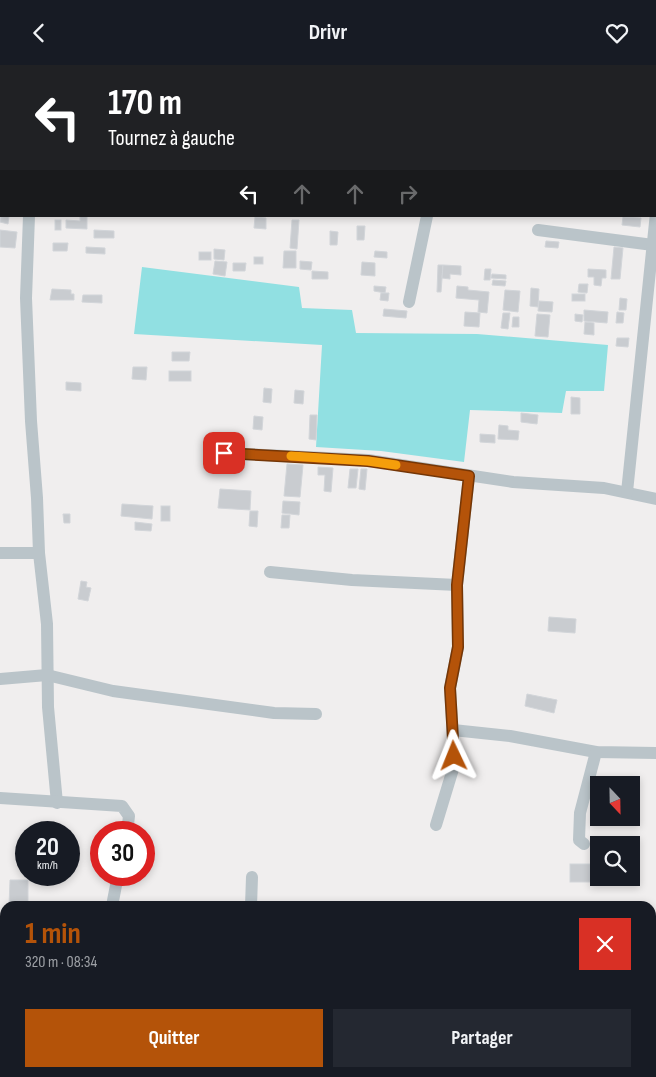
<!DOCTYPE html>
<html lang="fr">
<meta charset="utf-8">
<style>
:root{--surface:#171b24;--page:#242831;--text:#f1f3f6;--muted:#9ea1a6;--accent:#b45309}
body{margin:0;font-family:"Sofia Sans Condensed",sans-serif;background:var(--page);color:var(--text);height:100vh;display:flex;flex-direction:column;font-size:19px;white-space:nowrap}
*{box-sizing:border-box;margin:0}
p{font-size:16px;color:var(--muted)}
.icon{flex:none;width:28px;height:28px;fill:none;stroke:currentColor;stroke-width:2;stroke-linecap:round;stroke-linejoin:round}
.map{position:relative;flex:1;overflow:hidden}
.sheet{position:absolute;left:0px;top:836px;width:656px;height:176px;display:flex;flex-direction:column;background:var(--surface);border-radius:15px 15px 0 0;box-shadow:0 2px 8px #0003}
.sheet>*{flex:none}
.guide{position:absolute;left:0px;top:0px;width:656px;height:152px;box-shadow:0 2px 8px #0003;background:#202124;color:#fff;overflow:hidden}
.needle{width:32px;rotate:158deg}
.fabs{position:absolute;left:590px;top:711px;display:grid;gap:10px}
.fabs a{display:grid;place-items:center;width:50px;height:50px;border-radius:0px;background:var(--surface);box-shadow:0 2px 8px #0003;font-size:25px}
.speed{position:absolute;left:15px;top:756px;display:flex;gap:10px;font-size:25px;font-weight:700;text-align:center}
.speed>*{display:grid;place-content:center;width:65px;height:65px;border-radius:50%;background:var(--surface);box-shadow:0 2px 8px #0003;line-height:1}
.speed small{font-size:12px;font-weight:400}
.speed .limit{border:8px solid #d22;background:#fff;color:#111}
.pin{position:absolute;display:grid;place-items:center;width:42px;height:42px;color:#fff;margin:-21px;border-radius:10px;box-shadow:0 2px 8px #0006}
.me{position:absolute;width:55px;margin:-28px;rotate:358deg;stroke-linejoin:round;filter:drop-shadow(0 0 4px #0008)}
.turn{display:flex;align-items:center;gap:18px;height:105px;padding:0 25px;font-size:22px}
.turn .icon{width:65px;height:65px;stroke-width:2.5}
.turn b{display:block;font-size:35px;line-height:42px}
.lanes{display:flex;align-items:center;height:48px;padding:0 25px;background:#0003;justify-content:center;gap:25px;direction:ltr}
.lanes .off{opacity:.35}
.round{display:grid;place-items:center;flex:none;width:52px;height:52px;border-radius:0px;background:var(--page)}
.summary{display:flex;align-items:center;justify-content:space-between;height:85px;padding:0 25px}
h1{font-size:30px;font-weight:700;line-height:38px;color:var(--accent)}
.action{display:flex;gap:10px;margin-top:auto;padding:10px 25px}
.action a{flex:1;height:58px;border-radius:0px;background:var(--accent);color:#fff;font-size:20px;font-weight:700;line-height:58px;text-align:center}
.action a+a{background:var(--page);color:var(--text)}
header{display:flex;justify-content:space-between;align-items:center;height:65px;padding:0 25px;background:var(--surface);font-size:22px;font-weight:700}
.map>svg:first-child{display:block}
.water{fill:#91e0e2}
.building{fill:#c9ccd0;stroke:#d2d5d9}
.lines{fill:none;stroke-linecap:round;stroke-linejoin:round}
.minor{stroke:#bac4c9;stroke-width:12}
.route-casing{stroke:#753606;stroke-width:12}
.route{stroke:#b45309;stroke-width:9}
.slow{stroke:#f59e0b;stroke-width:9}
</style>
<header><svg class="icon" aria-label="back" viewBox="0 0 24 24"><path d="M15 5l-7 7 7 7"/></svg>Drivr<svg class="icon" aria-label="heart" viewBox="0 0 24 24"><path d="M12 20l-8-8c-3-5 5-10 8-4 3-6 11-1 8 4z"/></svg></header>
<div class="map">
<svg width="656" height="1012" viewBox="0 0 656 1012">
<rect width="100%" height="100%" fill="#f0eeee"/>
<path class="water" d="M142,202L299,222L302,243L352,245L356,268L477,269L608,280L604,326H566L562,348L470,345L464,397L381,386L316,382L322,280L134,269Z"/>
<g class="building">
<path d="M1,138V151H9L8,159L0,157Z"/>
<path d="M80,151H87V164L66,163V155L80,156Z"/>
<path d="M255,152L266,153V164L254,163Z"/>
<path d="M623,152L641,153L640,162L622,160Z"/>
<rect x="55" y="155" width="6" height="10"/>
<path d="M292,155H299L297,184L290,183Z"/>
<path d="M357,161H365L364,175H357Z"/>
<path d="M0,165L17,167L15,183L0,182Z"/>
<path d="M94,165L114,166V173H94Z"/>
<path d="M330,166L338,167L337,180H330Z"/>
<path d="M546,176L559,177L558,183L545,182Z"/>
<path d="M53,178H68L67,186H53Z"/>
<path d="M86,182L105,183V189L86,188Z"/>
<path d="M614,182L623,183L620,214H611Z"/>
<path d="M214,184L225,185L224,195L214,194Z"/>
<path d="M284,186H296V203H283Z"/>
<path d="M375,186L387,187V193L374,192Z"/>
<rect x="199" y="187" width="12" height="8"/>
<rect x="254" y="192" width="9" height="7"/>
<path d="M215,196L227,197L225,211L213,209Z"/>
<path d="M300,196L312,197L311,205L300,204Z"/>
<path d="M362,197L375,198V211L361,210Z"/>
<path d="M233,198H246L245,206H233Z"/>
<path d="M438,200H443L441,227H437Z"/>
<path d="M443,200L461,201V210L450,209V214L442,213Z"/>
<path d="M485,204H491L490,215H484Z"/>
<path d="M588,204L606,205V213H602L601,221L594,220V212H588Z"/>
<path d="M312,206L328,207V214H312Z"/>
<path d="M492,209L506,210V214L491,213Z"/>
<path d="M493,215L506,216L505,221L492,220Z"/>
<path d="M579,219H588L587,228L578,227Z"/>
<path d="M374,221L386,222L385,228L374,226Z"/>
<path d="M457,221L468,222V225L489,227L487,248L478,247L479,235L456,233Z"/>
<path d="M531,223L539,224L538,242L530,241Z"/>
<path d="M52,224L71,225V229H74V235H50Z"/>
<path d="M505,225L520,226L518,247L503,245Z"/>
<path d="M381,228H389L388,236L380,235Z"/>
<rect x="572" y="229" width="13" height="7"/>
<path d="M83,230H102V238L82,237Z"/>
<path d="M620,233L627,234L626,245H619Z"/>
<path d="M539,236L553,237L552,247L538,246Z"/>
<path d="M384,244L407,246L406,253L383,251Z"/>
<path d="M584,245L608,247L607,258L584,256Z"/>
<path d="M465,247L480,248L479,262L464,261Z"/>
<path d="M617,247L624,248L623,258H616Z"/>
<path d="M503,248H510L508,264L501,263Z"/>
<path d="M537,249L550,250L548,272L535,271Z"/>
<path d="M575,249L583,250L582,257L575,256Z"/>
<path d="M513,252H519V262H512Z"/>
<path d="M585,257L594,258V270L584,269Z"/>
<path d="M617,273H629L628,282L616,281Z"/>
<path d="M172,287H190L189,296H172Z"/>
<path d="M133,302H147L146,315L132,314Z"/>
<rect x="169" y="306" width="22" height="10"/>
<path d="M66,317L81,318V326L66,325Z"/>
<path d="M264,323L272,324L271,338L263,337Z"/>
<path d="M295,325L304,326L303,339L294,338Z"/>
<path d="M571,332L580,333V349H571Z"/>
<path d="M521,348L538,350L537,359L521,357Z"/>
<path d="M310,350H317L316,375L309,374Z"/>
<path d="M254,351L263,352L262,365L253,364Z"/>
<path d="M499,360L508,361V365L519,366L518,375L498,374Z"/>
<path d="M480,369L495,370V378L480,377Z"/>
<path d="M287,399L303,400L300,432L284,431Z"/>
<path d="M318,402L333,403L331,427L324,426L325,410H318Z"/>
<path d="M350,404H358L356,423H348Z"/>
<path d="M361,404H367L365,425L359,424Z"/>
<path d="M220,424L251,426L250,445L218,443Z"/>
<path d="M283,436L300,437L299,450L282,448Z"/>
<path d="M122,439L153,441L152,454L121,451Z"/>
<rect x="161" y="441" width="9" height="15"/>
<path d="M250,446H258L257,462L249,461Z"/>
<path d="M63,449H70V458H64Z"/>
<path d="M282,450H290L289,463H281Z"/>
<path d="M135,457L152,459L151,466L135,465Z"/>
<path d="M81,516L87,517L86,522L91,523L88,536L78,534Z"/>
<path d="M549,552L576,554L575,568L548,566Z"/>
<path d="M527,629L557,635L554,648L525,641Z"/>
<rect x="570" y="799" width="23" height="18"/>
<path d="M10,815H28V841H9Z"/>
</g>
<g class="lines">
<g class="minor">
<path d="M17,0V1"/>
<path d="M448,1V0"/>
<path d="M655,61H656"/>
<path d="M29,151L26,233L31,356L37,433L39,488L47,559L48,642L57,738"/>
<path d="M538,165L653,180"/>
<path d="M409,237L427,151"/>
<path d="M224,388L368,395L513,417L604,423L656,434"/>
<path d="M627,427L656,148"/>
<path d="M0,488H39"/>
<path d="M270,507L352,515L457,520"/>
<path d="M0,614L47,610L113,626L274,648L316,649"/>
<path d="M453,665L510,671L596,687L656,688"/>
<path d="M0,733L122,741L129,751L127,768"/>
<path d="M436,760L453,704L454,691L450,623L458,582L457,520L469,411"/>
<path d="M584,779L579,775L580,748L596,687"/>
<path d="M112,841L118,810"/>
<path d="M251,841L252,812"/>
<path d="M0,858H5"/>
<path d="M651,886L656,887"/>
<path d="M0,974H5"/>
<path d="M651,1006L656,1007"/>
<path d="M70,1012L71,1008"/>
<path d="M313,1012L314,1008"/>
</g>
</g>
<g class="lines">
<defs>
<path id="route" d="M224,388L368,396L469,411L457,520L458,582L450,623L454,691"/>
</defs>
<use href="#route" class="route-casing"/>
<use href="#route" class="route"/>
<path class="slow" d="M291,391L368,396L396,400"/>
</g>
</svg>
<div class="fabs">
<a><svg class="needle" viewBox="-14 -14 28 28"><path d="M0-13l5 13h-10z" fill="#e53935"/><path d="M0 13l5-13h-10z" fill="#9ea1a6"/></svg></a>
<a><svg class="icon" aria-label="search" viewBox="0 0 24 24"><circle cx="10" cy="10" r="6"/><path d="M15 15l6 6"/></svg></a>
</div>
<div class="speed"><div>20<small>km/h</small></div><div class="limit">30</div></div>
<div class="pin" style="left:224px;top:388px;background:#d93025"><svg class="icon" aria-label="arrive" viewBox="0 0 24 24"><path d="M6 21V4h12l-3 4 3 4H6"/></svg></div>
<svg class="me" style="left:454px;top:691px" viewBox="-20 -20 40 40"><path d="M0-17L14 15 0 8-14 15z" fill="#b45309" stroke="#fff" stroke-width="4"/></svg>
<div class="guide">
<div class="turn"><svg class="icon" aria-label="left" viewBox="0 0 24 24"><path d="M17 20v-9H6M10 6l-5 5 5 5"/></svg><div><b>170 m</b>Tournez à gauche</div></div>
<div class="lanes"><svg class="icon" aria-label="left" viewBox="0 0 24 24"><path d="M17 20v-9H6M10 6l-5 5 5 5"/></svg><svg class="icon off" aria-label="ahead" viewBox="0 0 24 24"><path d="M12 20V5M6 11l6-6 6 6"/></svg><svg class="icon off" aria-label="ahead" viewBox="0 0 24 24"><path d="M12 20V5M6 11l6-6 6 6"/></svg><svg class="icon off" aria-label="right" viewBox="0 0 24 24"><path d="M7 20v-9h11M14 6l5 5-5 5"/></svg></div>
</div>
<section class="sheet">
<div class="summary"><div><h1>1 min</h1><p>320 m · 08:34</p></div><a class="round" style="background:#d93025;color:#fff"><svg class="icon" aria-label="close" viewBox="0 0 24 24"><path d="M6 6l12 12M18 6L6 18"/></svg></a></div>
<div class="action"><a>Quitter</a><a>Partager</a></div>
</section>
</div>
